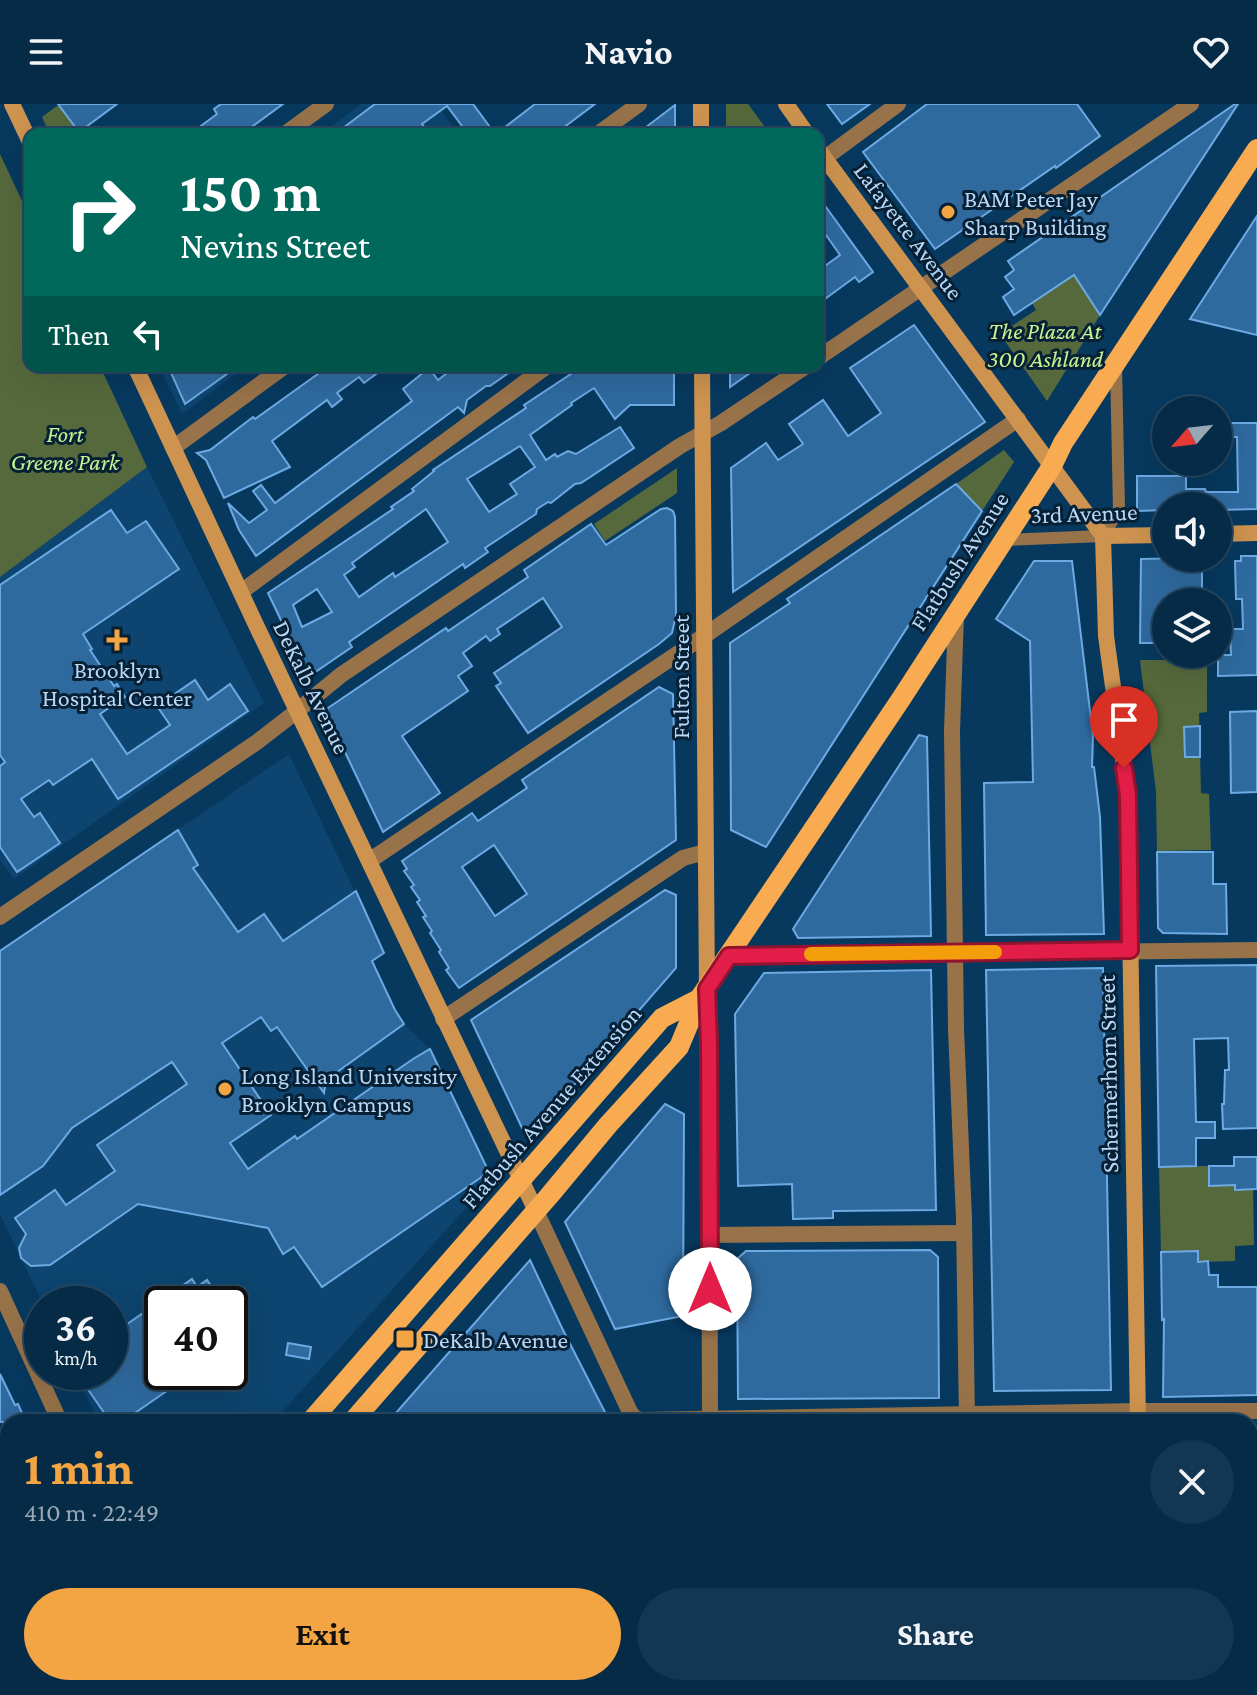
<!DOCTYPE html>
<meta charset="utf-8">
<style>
:root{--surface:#052b47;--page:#133752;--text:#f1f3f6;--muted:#97a7b4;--line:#264760;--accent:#f3a443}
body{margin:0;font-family:"Crimson Pro",serif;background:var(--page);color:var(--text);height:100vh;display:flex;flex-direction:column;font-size:30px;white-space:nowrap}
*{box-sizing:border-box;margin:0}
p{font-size:26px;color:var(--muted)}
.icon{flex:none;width:44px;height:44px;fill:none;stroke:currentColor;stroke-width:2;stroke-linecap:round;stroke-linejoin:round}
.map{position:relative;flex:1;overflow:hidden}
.details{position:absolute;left:0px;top:1310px;width:1258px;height:282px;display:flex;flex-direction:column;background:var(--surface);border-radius:24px 24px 0 0;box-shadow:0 8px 32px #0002,0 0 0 2px var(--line)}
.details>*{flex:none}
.hud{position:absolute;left:24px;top:24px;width:800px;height:244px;border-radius:16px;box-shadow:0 8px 32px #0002,0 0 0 2px var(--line);background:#00695c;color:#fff;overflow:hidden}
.needle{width:52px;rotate:242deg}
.fabs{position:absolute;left:1152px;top:292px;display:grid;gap:16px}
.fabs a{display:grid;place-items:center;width:80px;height:80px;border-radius:50%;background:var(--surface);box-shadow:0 8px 32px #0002,0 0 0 2px var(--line);font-size:40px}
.speed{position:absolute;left:24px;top:1182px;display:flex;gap:16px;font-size:40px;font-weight:700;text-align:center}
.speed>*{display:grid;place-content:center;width:104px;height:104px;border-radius:50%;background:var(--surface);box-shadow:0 8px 32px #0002,0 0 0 2px var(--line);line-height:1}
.speed small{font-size:20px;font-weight:400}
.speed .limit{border:4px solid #111;border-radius:12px;background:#fff;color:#111}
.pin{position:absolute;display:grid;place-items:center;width:68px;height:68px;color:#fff;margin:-82px -34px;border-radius:50% 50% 50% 0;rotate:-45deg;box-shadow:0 0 8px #0007}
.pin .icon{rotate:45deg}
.me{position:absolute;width:88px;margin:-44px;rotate:0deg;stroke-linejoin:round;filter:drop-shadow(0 0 6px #0008)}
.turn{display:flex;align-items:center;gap:28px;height:168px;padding:0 24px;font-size:36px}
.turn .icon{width:104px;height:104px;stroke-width:2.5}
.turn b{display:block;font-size:56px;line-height:68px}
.then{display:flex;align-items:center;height:76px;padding:0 24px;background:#0003;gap:16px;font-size:30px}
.round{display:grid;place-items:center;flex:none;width:84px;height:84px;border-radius:42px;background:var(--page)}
.overview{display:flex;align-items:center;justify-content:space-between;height:136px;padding:0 24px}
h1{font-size:48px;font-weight:700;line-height:60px;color:var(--accent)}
.button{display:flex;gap:16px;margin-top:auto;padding:16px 24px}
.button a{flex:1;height:92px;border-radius:48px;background:var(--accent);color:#111;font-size:32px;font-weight:700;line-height:92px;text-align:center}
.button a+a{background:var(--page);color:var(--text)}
header{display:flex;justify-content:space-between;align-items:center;height:104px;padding:0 24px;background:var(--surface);font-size:36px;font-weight:700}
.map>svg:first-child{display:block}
.built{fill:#0d4570;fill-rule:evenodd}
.green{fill:#56693d}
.building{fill:#2f6a9f;stroke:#6daae3;stroke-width:2;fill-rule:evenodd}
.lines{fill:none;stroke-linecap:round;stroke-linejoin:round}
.pedestrian{stroke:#98734a;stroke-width:12}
.minor{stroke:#98734a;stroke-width:16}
.tertiary{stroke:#98734a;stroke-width:16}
.secondary{stroke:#ce934f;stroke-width:16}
.primary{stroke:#f8ab50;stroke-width:20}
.route-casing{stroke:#92132f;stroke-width:20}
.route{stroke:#e11d48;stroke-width:14}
.slow{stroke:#f59e0b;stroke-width:14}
.poi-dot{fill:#f3a443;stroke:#062035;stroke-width:3}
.labels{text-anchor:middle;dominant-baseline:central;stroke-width:6;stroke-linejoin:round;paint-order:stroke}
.poi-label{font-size:24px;fill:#bad8f6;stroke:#062035;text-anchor:start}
.street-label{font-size:24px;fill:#bad8f6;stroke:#062035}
.park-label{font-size:24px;font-style:italic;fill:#c8f391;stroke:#062035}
</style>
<header><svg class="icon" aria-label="menu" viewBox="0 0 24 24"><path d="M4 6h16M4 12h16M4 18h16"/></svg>Navio<svg class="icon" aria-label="heart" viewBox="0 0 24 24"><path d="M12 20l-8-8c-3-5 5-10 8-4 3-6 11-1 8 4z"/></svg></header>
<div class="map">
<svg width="1257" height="1591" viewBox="0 0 1257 1591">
<rect width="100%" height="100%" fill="#07395f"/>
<g class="built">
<path d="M361,0H436L459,30H321Z"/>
<path d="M159,262H246L182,310Z"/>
<path d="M147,363L264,599L14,775L0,756V473Z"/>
<path d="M289,650L384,849L362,864L373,859L396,908L404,920L430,945L487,1064L486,1070L473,1096L273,1318H99L75,1268H110V1200H43L0,1110V847ZM162,1200H230V1268H162Z"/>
</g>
<g class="green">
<path d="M726,0H748L770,30H726Z"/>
<path d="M57,2L60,3L80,30H50L42,13Z"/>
<path d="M0,50L30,114V262H100L147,363L0,473Z"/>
<path d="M1074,171L1100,211L1047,297L1002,233L1014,225L1012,222L1036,206L1032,199Z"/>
<path d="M1004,346L1014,358L982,407L956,380Z"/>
<path d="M677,364V389L605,437L594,420Z"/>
<path d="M1140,556H1207V608L1199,609L1201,689L1209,690L1211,746L1157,747L1156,688Z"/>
<path d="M1209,1062L1210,1082L1235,1081V1086L1253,1085L1254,1141L1235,1142V1157L1198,1158L1197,1147L1161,1148L1159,1063Z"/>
</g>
<g class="building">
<path d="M58,0H117L79,28Z"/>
<path d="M221,0H283L242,30H190L217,10L214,5Z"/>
<path d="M375,0H473L495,30H468L447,2L422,20L429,30H335Z"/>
<path d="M535,0H595L555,30H496Z"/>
<path d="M827,0H870L842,20Z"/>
<path d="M927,0H1077L1100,32L1056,64L1055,62L935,145L863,48Z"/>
<path d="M1235,0H1238L1100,211L1074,171L1014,211L1003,193L1014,185L1005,173L1014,166L1008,157Z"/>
<path d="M675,1V30H637Z"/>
<path d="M818,92L873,168L859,178L855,173L818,200V167L840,151L826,131L818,136Z"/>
<path d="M1257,112V231L1190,215Z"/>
<path d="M914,221L985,318L733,488L731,364L766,339L778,356L803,340L789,320L823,296L848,332L881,309L850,264Z"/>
<path d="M168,262H238L185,300Z"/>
<path d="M329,262H387L364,279L359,273L337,289L342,295L332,303L327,296L272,337L290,363L224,394L206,356L197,349L210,346L253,313L255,315Z"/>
<path d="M456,262H501L507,270L490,282H486L467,296L464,309L458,303L256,452L239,426L228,399L249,419L267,406L253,387L261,381L275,399L412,297L403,285L429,264L438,276Z"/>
<path d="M583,262H674V301H630L615,315L594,284L571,299L572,301L530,331L546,356L555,350L557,353L568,347L576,350L620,323L634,344L581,379L575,380L551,399L548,398L537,405L536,410L485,444L488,448L465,464L463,460L349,538L352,543L308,573L268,489L393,405L391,403L414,387L412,385L434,367L433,366L526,304L524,301ZM520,342L535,363L510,380L517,390L489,408L467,375ZM426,405L448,438L395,473L393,469L359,493L344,471L355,463L352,459ZM317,485L332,508L302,523L293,501Z"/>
<path d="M730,262H760L730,283Z"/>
<path d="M1226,319H1257V405L1218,406V402H1166V406L1137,407V372H1186V385H1205L1206,388H1238L1237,333H1226Z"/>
<path d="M956,380L982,407L766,743L731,726L730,539L790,499L787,495Z"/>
<path d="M667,404L673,407L675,413L676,511L672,529L659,540L528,629L496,582L501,579L494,569L562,523L543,494L497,525L500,530L490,537L486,532L463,549L472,562L458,572L468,587L402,632L440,689L383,728L325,606L446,524L448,527L528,473L524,466L591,420L606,441L661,405Z"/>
<path d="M111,406L127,429L146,417L179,465L83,530L92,545L90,546L114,582L117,580L125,593L100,610L127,650L170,621L157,602L195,576L208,596L230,580L248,607L118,695L92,655L53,681L49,676L21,695L34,713L40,709L60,739L17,768L0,743V662L5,658L0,651V481Z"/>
<path d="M1241,452H1257V571L1218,572V551H1231L1230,525H1243L1242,495H1236L1235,457H1241Z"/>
<path d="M1191,454H1202V498H1166V539H1140L1141,455Z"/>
<path d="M1034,457H1072L1093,632L1092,663H1094L1100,713L1104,830L986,831L984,679L1033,678L1030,537L996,515Z"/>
<path d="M659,583L673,590L676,736L459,884L446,866L449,864L439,848L441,846L430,829L432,827L423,813L426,812L417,798L420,796L411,783L414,781L404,767L407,765L402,757L472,709L478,717L527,684L522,676ZM494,741L527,790L495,812L462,763Z"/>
<path d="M1257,607V688L1231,689L1230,608Z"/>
<path d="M1200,622V653H1185L1184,623Z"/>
<path d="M919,631L927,633L931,832L798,834L793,825Z"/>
<path d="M178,726L198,761L193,764L238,828L264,810L283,837L356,787L384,849L372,857L395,906L404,920L326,976L324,989L277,923L271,927L261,913L222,939L271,1011L230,1039L248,1065L295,1032L297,1035L413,955L430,945L487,1064L486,1070L322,1183L294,1143L283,1150L268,1124L138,1100L50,1161L31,1162L21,1154L19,1144L26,1130L15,1114L55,1086L66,1101L115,1067L97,1041L187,980L172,958L72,1024L43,1062L0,1091V847Z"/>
<path d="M1157,748H1213V780H1226L1227,830L1163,829L1158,824Z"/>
<path d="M665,786L676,791V864L533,1028L523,1026L471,916Z"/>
<path d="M1257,861V1024L1223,1025L1222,1000H1224L1225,966H1229L1228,934L1194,935L1196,1018H1215V1034H1196V1062L1159,1063L1156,862Z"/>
<path d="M1103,864L1111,1286L994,1287L986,866Z"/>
<path d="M931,866L936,1106L833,1107V1114L793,1115L792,1080L738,1082L735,910L764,869Z"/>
<path d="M665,1000L684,1010L683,1212L615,1225L565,1118Z"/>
<path d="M1234,1053H1257V1085L1235,1086V1081L1209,1082V1062H1234Z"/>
<path d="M930,1146L938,1153L939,1294L738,1295L737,1155L746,1147Z"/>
<path d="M1198,1147V1158L1208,1157L1209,1171H1218V1183H1257V1291L1163,1293L1164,1215L1162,1216L1161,1148Z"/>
<path d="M530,1156L562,1224L610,1318H388Z"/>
<path d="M192,1175L197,1183L207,1176L223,1200H162V1268H194L122,1318H113L107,1309L105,1310L76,1268H110V1232Z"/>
<path d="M81,1184L92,1200H58Z"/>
<path d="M288,1239L311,1243L309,1255L286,1251Z"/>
<path d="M0,1270L15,1301L18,1300L26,1318H0Z"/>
</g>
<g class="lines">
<path class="pedestrian" d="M1004,436L1103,432L1119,406L1116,262"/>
<g class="minor">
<path d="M285,30L326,0"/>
<path d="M598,30L639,0"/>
<path d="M818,59L898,0"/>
<path d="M818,254L1191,0"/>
<path d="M173,344L285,262"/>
<path d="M241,488L547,262"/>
<path d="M956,510L952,627L956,925L964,1115L967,1318"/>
<path d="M297,607L341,571L680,342L721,319L806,262"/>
<path d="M369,757L704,532L1018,315"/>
<path d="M729,852L1257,846"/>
<path d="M443,915L683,754L705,748"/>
<path d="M536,1107L630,1308L635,1314L641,1316L1138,1307H1257"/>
<path d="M710,1131L964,1129"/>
<path d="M0,1187L60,1318"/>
<path d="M0,1440L8,1436"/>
<path d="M186,1584L189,1591"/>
<path d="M968,1584V1591"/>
<path d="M384,1591L399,1584"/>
</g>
<g class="tertiary">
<path d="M0,813L257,638L297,607"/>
<path d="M707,885L709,938L710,1318"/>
<path d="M711,1584V1591"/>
</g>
<g class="secondary">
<path d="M12,0L30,38"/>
<path d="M701,0V30"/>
<path d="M786,0L807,30"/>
<path d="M818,45L1103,432"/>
<path d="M135,262L257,523L536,1107"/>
<path d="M702,262L707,885"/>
<path d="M1218,430L1257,429"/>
<path d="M1103,432L1106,532L1128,691L1138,1318"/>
<path d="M1103,432L1166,431"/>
<path d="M1144,1584V1591"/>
</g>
<g class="primary">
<path d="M310,1318L662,914L699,895"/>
<path d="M352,1318L549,1092L608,1021L679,943L699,895L901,595L1052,362L1063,339L1257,45"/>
<path d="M70,1591L76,1584"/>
<path d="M114,1591L121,1584"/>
</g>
</g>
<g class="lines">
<defs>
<path id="route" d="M710,1185L709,938L707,885L729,852L1130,846L1128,691L1124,664"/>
</defs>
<use href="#route" class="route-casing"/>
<use href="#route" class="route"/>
<path class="slow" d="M811,850L995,848"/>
</g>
<g class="poi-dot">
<circle cx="948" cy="108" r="8"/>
<path d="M113 524h8v8h8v8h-8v8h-8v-8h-8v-8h8z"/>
<circle cx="225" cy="985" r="8"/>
<rect x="395" y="1225" width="20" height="20" rx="4"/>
</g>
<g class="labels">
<g class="poi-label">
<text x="964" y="94">BAM Peter Jay<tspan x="964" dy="28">Sharp Building</tspan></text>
<text x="117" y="565" text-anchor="middle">Brooklyn<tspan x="117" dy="28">Hospital Center</tspan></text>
<text x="241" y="971">Long Island University<tspan x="241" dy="28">Brooklyn Campus</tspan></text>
<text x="423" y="1235">DeKalb Avenue</text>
</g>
<g class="street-label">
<text transform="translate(909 127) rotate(53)">Lafayette Avenue</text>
<text transform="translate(1084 409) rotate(-2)">3rd Avenue</text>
<text transform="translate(959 457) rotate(-57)">Flatbush Avenue</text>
<text transform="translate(680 573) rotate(-90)">Fulton Street</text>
<text transform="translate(312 583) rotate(64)">DeKalb Avenue</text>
<text transform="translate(1108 970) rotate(-91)">Schermerhorn Street</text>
<text transform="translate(551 1003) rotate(-49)">Flatbush Avenue Extension</text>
</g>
<g class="park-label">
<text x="1045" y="226">The Plaza At<tspan x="1045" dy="28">300 Ashland</tspan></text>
<text x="65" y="329">Fort<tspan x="65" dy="28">Greene Park</tspan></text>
</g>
</g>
</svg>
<div class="fabs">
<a><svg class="needle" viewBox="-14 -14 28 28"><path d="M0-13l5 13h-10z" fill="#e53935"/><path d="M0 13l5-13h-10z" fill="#97a7b4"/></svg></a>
<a><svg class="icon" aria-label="sound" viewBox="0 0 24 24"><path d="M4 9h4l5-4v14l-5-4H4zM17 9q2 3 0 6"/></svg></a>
<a><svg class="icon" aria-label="layers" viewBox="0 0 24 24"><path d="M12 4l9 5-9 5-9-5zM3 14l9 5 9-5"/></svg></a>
</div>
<div class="speed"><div>36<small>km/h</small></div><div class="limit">40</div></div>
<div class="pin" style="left:1124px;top:664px;background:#d93025"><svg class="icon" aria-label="arrive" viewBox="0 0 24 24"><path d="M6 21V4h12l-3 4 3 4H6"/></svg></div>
<svg class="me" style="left:710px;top:1185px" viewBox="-20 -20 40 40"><circle r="19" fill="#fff"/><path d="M0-13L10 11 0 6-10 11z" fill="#e11d48"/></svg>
<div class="hud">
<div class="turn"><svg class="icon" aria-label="right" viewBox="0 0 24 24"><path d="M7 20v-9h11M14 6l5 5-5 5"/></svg><div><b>150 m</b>Nevins Street</div></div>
<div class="then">Then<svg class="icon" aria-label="left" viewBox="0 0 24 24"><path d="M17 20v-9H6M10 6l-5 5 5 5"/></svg></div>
</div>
<section class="details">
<div class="overview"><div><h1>1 min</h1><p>410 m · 22:49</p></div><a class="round"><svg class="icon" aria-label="close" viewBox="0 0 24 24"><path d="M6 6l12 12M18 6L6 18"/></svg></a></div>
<div class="button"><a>Exit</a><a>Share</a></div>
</section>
</div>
